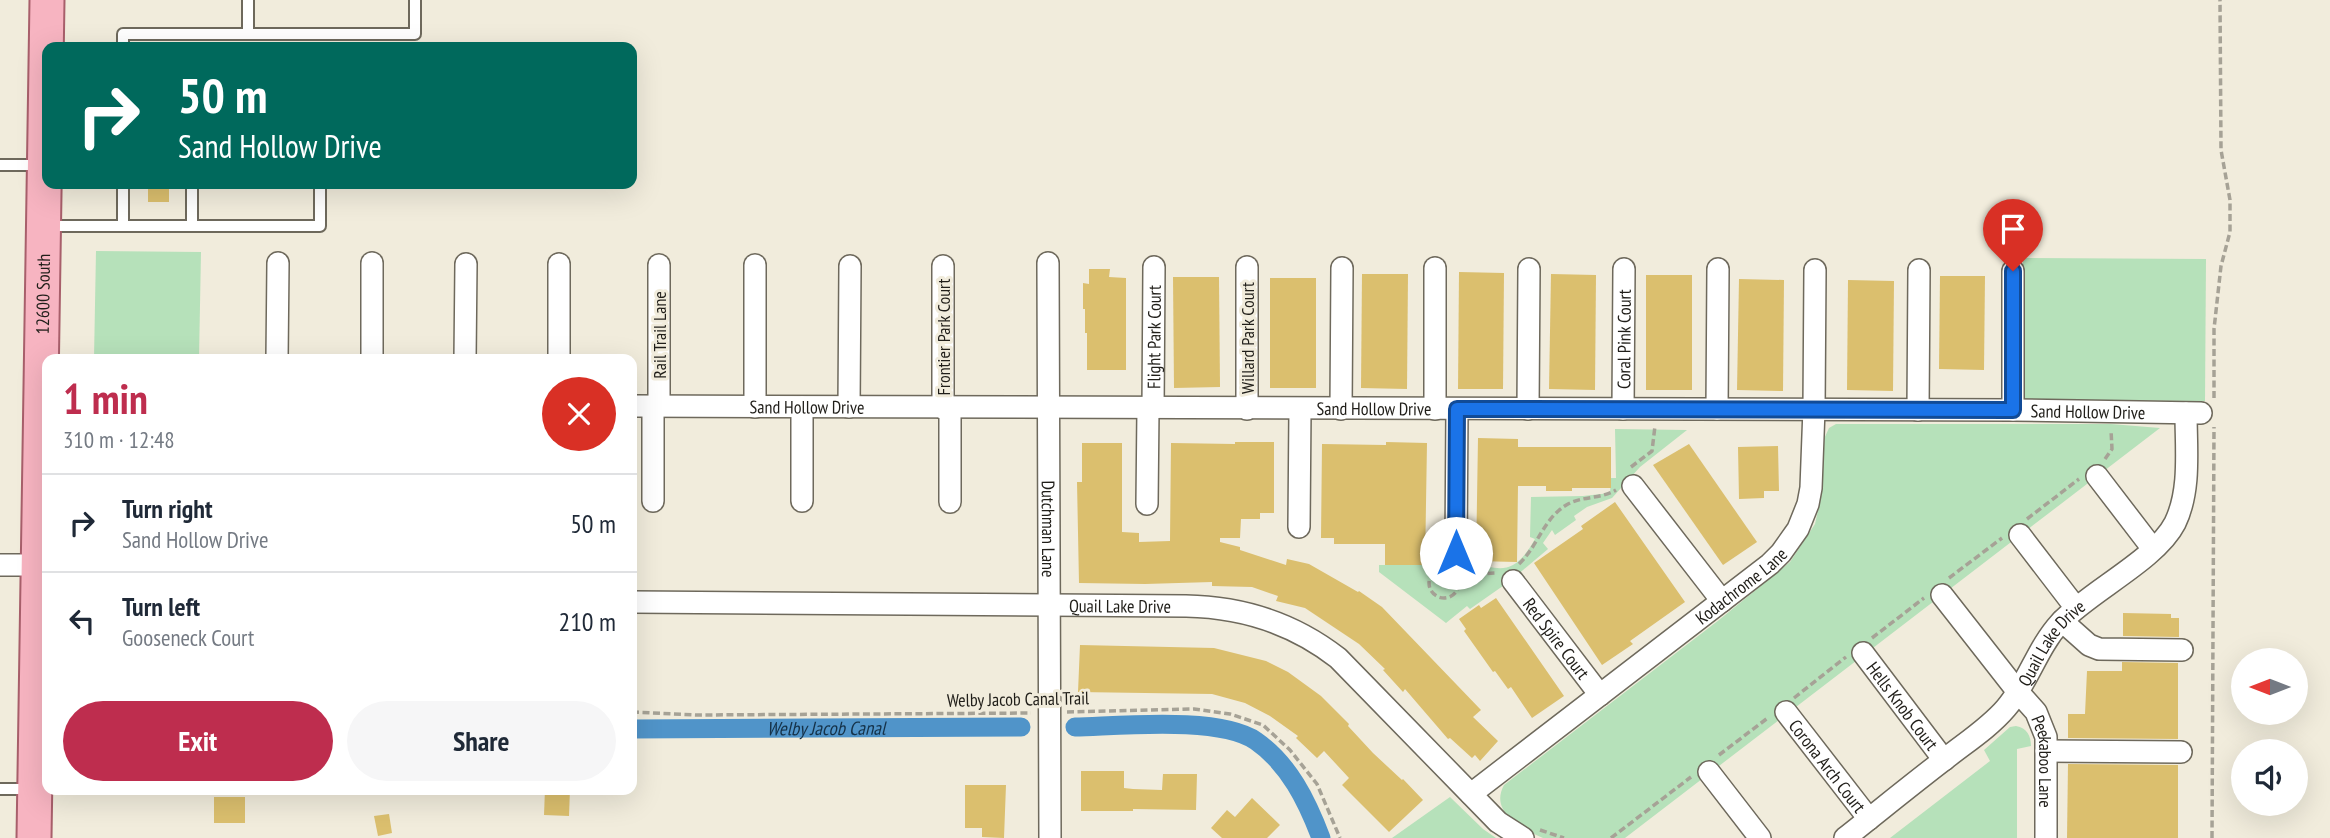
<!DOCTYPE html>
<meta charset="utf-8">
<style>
:root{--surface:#fff;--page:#f6f6f7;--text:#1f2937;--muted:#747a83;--line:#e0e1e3;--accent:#be2d4e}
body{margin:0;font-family:"PT Sans Narrow",sans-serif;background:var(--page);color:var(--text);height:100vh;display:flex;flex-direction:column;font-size:26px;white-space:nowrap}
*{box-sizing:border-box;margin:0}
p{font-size:23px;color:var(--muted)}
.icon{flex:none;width:38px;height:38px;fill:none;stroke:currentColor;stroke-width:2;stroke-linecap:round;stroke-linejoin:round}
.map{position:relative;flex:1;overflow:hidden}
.drawer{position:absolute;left:42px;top:354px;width:595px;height:441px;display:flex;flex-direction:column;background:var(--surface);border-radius:14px;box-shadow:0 7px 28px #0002}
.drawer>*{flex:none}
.hud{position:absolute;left:42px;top:42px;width:595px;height:147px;border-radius:14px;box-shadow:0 7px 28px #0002;background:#00695c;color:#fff;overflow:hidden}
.needle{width:46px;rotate:270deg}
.controls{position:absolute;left:2231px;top:648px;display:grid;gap:14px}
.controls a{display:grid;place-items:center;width:77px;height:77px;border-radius:50%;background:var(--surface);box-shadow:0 7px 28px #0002;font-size:35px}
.pin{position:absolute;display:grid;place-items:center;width:60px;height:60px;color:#fff;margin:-72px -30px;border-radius:50% 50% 50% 0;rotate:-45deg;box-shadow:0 0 7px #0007}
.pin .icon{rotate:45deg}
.me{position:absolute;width:77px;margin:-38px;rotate:0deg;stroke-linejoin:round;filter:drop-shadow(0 0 5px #0008)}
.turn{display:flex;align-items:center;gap:24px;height:147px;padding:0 21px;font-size:32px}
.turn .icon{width:91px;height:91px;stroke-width:2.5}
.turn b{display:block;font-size:49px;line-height:60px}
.round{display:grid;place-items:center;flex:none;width:74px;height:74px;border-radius:37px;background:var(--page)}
.head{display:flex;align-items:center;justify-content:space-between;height:119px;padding:0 21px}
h1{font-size:42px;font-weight:800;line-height:52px;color:var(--accent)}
.button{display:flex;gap:14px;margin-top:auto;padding:14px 21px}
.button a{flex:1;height:80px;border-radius:42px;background:var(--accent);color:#fff;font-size:28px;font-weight:800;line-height:80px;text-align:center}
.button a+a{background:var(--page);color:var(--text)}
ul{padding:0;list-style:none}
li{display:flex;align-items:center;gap:21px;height:98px;padding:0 21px;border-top:2px solid var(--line)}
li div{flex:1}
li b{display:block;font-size:26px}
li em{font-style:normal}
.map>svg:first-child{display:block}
.green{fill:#b6e1ba}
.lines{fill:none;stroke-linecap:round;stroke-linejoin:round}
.canal{stroke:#5094c9;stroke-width:19}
.building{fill:#dbbf6e}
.service-casing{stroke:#6e695c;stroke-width:14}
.minor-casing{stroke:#6e695c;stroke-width:24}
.primary-casing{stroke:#a85f6b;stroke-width:37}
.path{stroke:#a6a296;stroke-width:3.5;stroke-dasharray:7 3.5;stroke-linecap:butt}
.service{stroke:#fff;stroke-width:10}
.minor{stroke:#fff;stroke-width:21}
.primary{stroke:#f7b4c1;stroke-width:33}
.route-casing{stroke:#114b97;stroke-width:18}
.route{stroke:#1a73e8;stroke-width:12}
.labels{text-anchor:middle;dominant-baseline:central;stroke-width:6;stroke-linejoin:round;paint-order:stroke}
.street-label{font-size:18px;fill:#201e19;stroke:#f1ecdc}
.water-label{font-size:19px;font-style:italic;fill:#153249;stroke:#f1ecdc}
</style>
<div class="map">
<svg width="2330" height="838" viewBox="0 0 2330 838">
<rect width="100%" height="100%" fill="#f1ecdc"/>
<g class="green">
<path d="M96,251L201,252L199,359H94Z"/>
<path d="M2023,258L2206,259L2205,401L2021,400Z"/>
<path d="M1836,424H2111L2160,428L1625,838H1543C1522,829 1489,812 1504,785L1719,620L1790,562L1815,524L1822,492L1823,441L1829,428Z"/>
<path d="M1615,429L1687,430L1640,467L1612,498L1587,507L1574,516L1576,520L1555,535L1552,530L1543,543L1548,549L1510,581L1470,609L1467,606L1446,623L1379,572V565H1437L1443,557C1488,558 1506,591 1535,539L1530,537L1531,497L1583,496L1610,493L1611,478H1616Z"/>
<path d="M2016,726C2027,728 2031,736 2031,746L2017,749V838H1890L1990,761L1984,750L2010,727Z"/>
<path d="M1450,797L1483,829L1496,838H1392Z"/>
</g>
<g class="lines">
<g class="canal">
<path d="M1075,727C1120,726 1220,716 1256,741C1289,764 1307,801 1321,838"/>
<path id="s1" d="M632,729L1021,727"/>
</g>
</g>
<g class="building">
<rect x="148" y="184" width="21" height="18"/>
<path d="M1089,269H1110L1109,277L1126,278V370H1087V333H1085V309H1083V283L1089,284Z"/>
<path d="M1459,272L1504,273L1503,389H1458Z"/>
<path d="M1362,274H1408L1407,389L1361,388Z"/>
<path d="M1551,274L1596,275L1595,390L1549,389Z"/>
<rect x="1646" y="275" width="46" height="115"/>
<path d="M1940,276H1985L1984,370L1939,369Z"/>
<path d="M1173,277H1219L1220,387L1174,388Z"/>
<rect x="1270" y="278" width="46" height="110"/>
<path d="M1739,279L1784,280L1783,391L1737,390Z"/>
<path d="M1848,280L1894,281L1893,391L1847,390Z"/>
<path d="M1478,438L1518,439V447H1611V488H1572V491H1546V486H1518L1517,562L1476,561Z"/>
<path d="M1235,442H1274V513H1260V519H1241L1240,538H1220V542L1240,547V550L1286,565L1287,559L1309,564L1358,592L1359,591L1382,607L1481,710L1473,717L1498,741L1480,761L1475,755L1472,758L1450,738L1448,739L1405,689L1403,692L1383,670L1385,669L1359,644L1305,608L1276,601L1278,596L1252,587L1212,586V582L1145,584L1079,583L1077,482H1082V443H1122V532L1139,533V542L1170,541L1171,443L1235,444Z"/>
<path d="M1386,442L1427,443L1425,565H1385V544H1334V538H1321L1322,444L1386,445Z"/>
<path d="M1689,444L1757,542L1723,565L1653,465Z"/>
<path d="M1778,446L1779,491H1764V498L1739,499L1738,447Z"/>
<path d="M1615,502L1685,602L1630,641L1633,644L1602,665L1534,563L1583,529L1581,526Z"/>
<path d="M1496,598L1564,696L1532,718L1511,687L1508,689L1495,671L1493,672L1464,631L1466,629L1459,619L1479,605L1481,608Z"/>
<path d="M2123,613L2171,614V618H2179V637L2123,636Z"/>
<path d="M1080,645L1214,648L1266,661L1288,672L1321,696L1349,724L1348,726L1373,753L1402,780L1403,779L1423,800L1389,832L1342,785L1349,778L1324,751L1317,758L1296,738L1298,736L1270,716L1245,703L1212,694L1078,692Z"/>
<path d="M2122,662L2178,663V739L2068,738V714H2085L2087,671H2122Z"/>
<path d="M2068,764L2178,765V838H2067Z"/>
<path d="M1081,771H1124V788L1133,789L1162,790L1163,774H1197L1196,810L1133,809V811H1081Z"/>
<path d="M965,785H1006L1004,838L982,837V828H965Z"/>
<path d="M545,789H570L569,816L544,815Z"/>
<rect x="214" y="797" width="31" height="26"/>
<path d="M1252,798L1280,825L1267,838H1222L1211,828L1227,810L1235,817Z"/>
<path d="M389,814L392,833L378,836L374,816Z"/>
</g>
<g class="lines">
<defs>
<g id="service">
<path d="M248,0V34"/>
<path d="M123,47V34H415V0"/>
<path d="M0,165H39"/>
<path d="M192,184V226"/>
<path d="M47,226H320V184"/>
<path d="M123,226V184"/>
<path d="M0,789H32"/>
</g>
<g id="minor">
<path id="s2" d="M1048,263L1050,838"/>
<path d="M277,359L278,263"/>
<path d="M372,359V263"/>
<path d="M465,359L466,264"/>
<path d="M559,359V264"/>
<path id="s3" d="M632,406L2013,410L2201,413"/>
<path d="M653,406V501"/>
<path d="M659,406V265"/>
<path d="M755,407V265"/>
<path d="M849,407L850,266"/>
<path d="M943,408V266"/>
<path d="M950,408V502"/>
<path id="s4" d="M1153,409L1154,267"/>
<path d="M1247,409V267"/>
<path d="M1341,409L1342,268"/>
<path d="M1435,409V268"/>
<path d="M1528,409L1529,269"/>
<path id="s5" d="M1623,409L1624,269"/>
<path d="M1717,409L1718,269"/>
<path d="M1918,410L1919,270"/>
<path d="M2013,410V271"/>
<path d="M2097,476L2153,549"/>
<path d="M1633,486L1722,601"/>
<path d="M802,501V407"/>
<path d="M1147,504L1148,409"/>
<path d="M1299,527L1300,409"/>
<path d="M2020,535L2076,608"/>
<path d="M1456,553L1457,409"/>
<path d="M0,565H47"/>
<path id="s6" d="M1513,581L1600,695"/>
<path id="s7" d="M1942,595L2018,692L2036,712L2046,737V838"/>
<path id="s8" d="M632,602L1186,606C1243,607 1293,623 1338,658L1498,822L1523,838"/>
<path d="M2062,621L2089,645L2099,649L2182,650"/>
<path id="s9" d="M1863,653L1944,760"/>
<path id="s10" d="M1786,712L1869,819"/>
<path d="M2046,751L2181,752"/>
<path d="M1709,772L1760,838"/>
<path id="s11" d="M1471,794L1770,564L1781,553L1798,529L1808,504L1811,488L1814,409L1815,270"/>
<path id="s12" d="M1845,838C1878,812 1911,785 1945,759C1965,743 1989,728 2006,708C2028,683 2037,648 2060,623C2090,591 2156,560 2175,523C2191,490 2186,449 2186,413"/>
</g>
<g id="primary">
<path id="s13" d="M34,838L47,0"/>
</g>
</defs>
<use href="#service" class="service-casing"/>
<use href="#minor" class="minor-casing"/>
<use href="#primary" class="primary-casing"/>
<g class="path">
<path d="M2214,398V329L2221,266L2230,232V200L2221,150L2220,0"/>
<path d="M2105,459L2112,449L2111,430"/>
<path d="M1631,467L1652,451L1655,426"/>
<path d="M2027,519L2079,479"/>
<path d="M1519,564C1539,545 1543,518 1568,504C1583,496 1601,499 1616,490"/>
<circle cx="1444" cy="583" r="15"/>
<path d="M1456,575L1496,573"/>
<path d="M1949,578L2002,538"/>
<path d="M1872,638L1924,598"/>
<path d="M1794,698L1846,657"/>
<path d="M632,712L696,715L1031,713"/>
<path d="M1067,712L1194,709L1230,714L1263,725L1290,750L1317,784L1340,838"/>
<path d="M1719,755L1769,717"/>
<path d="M1540,830L1564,838"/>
<path d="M1611,838L1691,777"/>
<path d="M2212,838L2214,427"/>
</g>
<use href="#service" class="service"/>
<use href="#minor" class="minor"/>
<use href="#primary" class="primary"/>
</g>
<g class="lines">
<defs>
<path id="route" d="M1456,553L1457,409L2013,410V271"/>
</defs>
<use href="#route" class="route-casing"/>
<use href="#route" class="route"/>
</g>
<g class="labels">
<g class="street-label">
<text stroke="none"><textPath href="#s13" startOffset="544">12600 South</textPath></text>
<text transform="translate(659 335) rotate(-90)">Rail Trail Lane</text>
<text transform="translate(943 337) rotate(-90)">Frontier Park Court</text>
<text stroke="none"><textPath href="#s4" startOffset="72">Flight Park Court</textPath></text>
<text transform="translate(1247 338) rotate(-90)">Willard Park Court</text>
<text stroke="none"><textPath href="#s5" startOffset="70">Coral Pink Court</textPath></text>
<text stroke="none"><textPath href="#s3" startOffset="175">Sand Hollow Drive</textPath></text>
<text stroke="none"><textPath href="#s3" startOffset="742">Sand Hollow Drive</textPath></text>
<text stroke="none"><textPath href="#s3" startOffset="1456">Sand Hollow Drive</textPath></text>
<text stroke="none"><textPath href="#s2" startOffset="266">Dutchman Lane</textPath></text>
<text stroke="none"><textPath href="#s11" startOffset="341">Kodachrome Lane</textPath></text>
<text stroke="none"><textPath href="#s8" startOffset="488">Quail Lake Drive</textPath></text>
<text stroke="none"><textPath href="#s6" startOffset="72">Red Spire Court</textPath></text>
<text stroke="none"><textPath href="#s12" startOffset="287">Quail Lake Drive</textPath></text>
<text transform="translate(1018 699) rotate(-1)">Welby Jacob Canal Trail</text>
<text stroke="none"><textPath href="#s9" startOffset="66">Hells Knob Court</textPath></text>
<text stroke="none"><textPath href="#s7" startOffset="201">Peekaboo Lane</textPath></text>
<text stroke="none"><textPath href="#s10" startOffset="68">Corona Arch Court</textPath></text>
</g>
<g class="water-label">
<text stroke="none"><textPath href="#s1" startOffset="194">Welby Jacob Canal</textPath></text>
</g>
</g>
</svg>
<div class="controls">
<a><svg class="needle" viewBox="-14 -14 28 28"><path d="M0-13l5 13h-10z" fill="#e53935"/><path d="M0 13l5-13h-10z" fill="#747a83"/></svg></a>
<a><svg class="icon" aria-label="sound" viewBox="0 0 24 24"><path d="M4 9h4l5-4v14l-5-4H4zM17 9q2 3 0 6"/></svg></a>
</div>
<div class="pin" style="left:2013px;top:271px;background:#d93025"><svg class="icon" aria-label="arrive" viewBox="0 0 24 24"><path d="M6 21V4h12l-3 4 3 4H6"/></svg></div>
<svg class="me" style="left:1456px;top:553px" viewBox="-20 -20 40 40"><circle r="19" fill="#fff"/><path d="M0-13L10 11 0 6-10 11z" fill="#1a73e8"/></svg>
<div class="hud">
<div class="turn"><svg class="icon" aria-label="right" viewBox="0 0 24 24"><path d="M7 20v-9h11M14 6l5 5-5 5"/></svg><div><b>50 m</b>Sand Hollow Drive</div></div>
</div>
<section class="drawer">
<div class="head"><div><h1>1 min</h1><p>310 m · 12:48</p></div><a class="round" style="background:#d93025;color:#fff"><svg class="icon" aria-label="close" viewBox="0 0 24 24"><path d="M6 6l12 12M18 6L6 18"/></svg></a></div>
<ul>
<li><svg class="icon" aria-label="right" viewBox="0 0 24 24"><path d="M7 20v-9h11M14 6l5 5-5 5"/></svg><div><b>Turn right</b><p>Sand Hollow Drive</p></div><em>50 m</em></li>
<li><svg class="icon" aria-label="left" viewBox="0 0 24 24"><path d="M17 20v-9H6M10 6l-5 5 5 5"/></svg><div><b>Turn left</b><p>Gooseneck Court</p></div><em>210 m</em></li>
</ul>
<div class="button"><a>Exit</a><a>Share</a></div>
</section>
</div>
